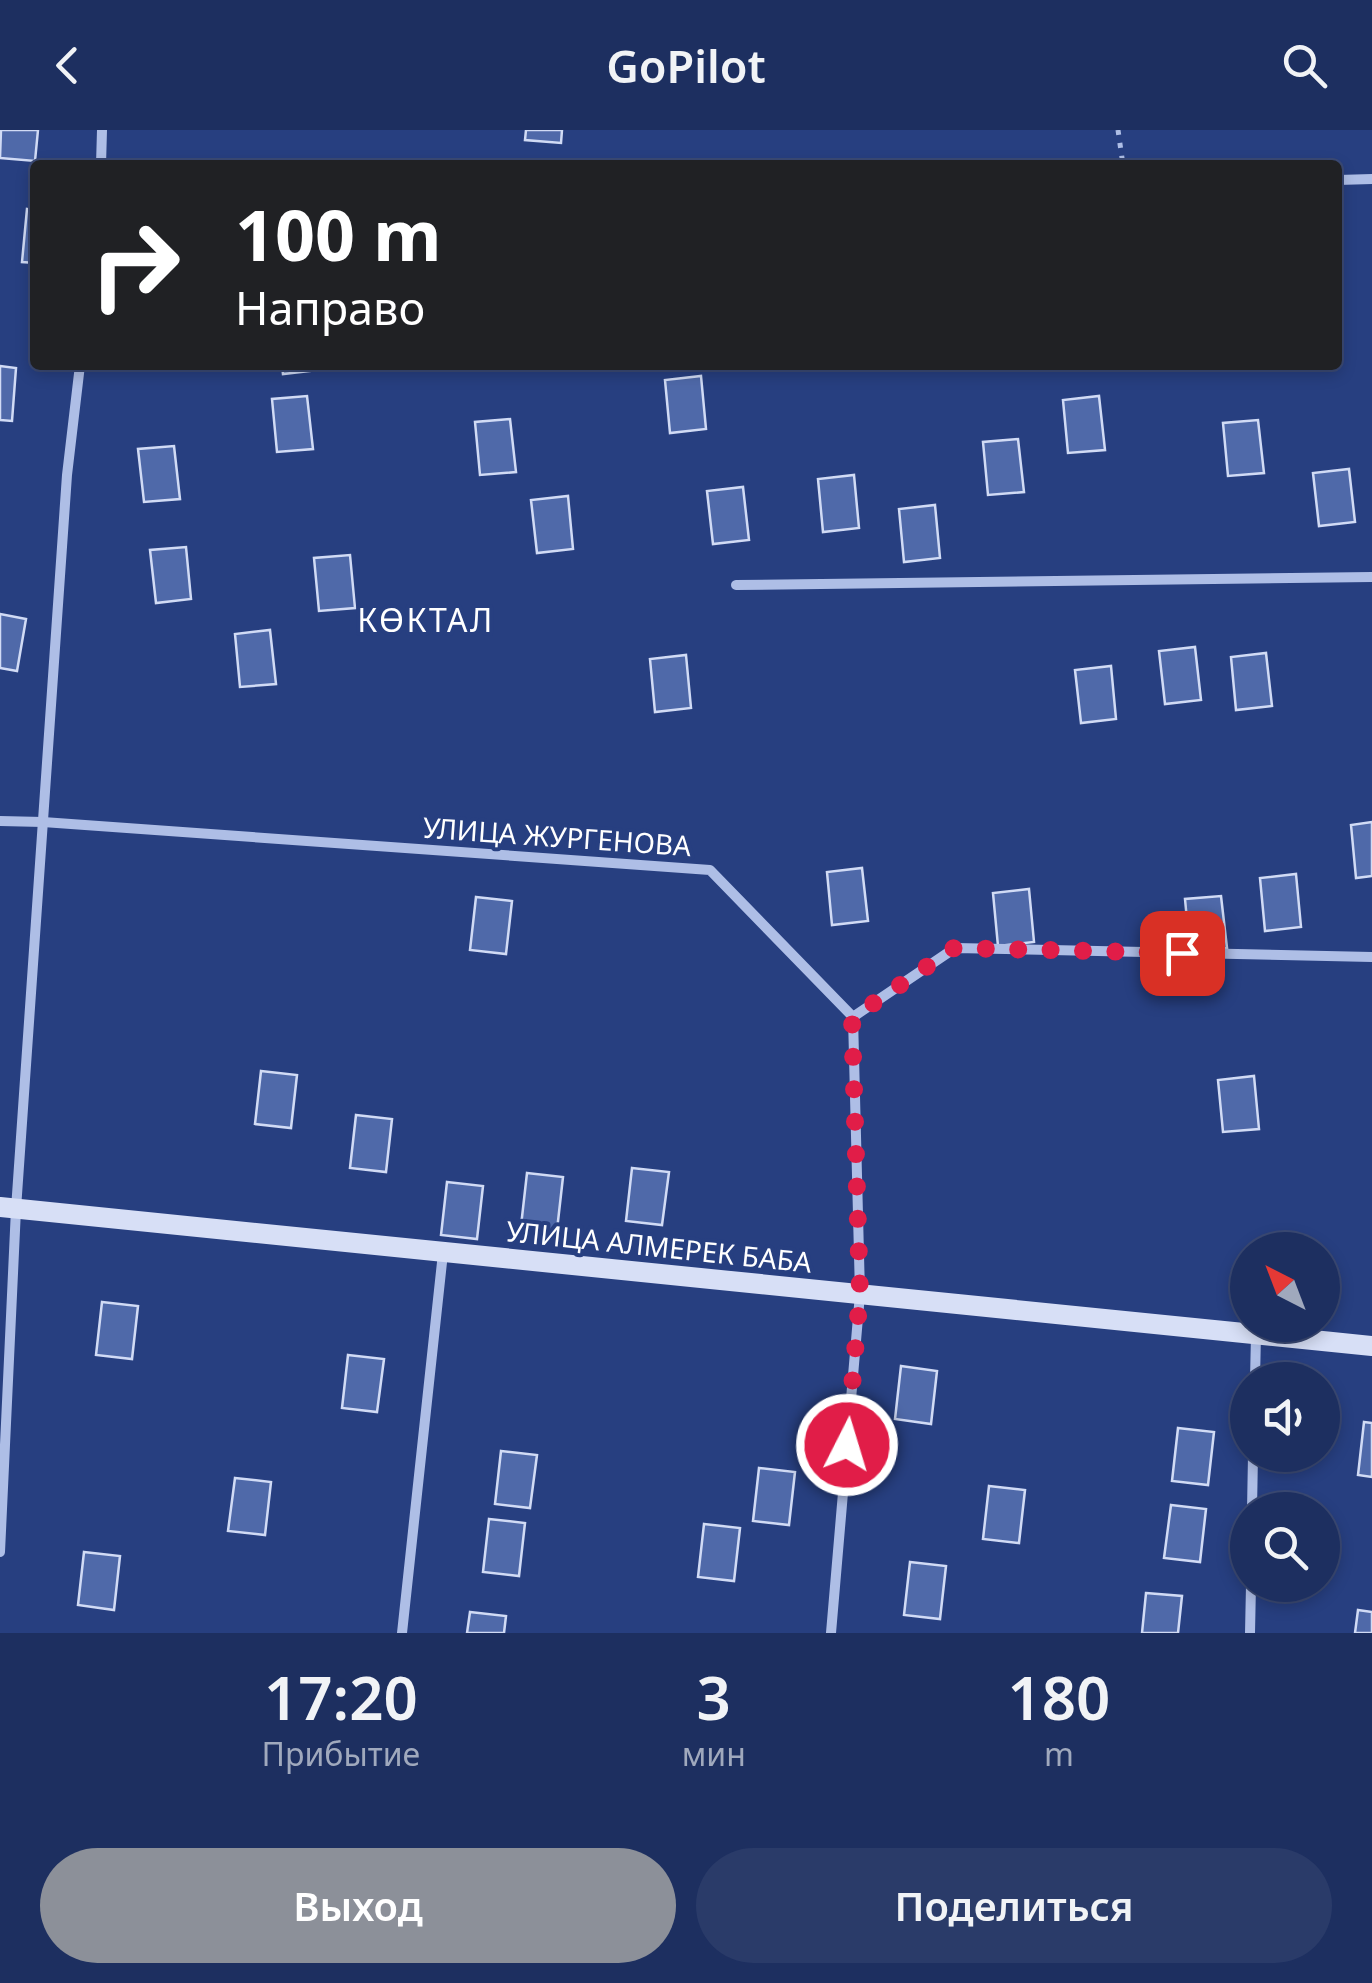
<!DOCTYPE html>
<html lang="ru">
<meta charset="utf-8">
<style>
:root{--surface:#1d2f60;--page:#2a3b69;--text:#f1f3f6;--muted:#a0a9bd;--line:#3b4a75;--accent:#8c9099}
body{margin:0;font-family:"Noto Sans",sans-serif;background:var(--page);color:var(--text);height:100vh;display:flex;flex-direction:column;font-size:38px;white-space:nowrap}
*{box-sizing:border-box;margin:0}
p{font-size:32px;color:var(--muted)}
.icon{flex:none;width:55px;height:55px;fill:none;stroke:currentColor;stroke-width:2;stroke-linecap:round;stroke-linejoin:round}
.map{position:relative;height:1503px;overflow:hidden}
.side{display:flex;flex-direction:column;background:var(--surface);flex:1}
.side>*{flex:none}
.banner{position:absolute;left:30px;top:30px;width:1312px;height:210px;border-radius:10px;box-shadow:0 5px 15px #0003,0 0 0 2px var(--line);background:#202124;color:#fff;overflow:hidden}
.needle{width:65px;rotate:318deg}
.tools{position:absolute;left:1230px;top:1102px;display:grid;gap:20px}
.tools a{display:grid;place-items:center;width:110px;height:110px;border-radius:50%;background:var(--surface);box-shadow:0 5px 15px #0003,0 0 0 2px var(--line);font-size:50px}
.pin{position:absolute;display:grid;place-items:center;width:85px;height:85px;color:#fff;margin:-42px;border-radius:20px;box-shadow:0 5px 15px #0006}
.me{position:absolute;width:110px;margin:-55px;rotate:5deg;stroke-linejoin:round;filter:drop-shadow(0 0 8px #0008)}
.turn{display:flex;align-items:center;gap:35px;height:210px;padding:0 40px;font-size:45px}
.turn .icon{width:130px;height:130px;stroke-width:2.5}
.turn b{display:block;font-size:70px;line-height:85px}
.eta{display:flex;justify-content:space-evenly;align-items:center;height:170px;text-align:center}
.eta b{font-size:60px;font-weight:600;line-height:70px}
.primary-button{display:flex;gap:20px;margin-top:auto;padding:20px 40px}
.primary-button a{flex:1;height:115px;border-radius:60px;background:var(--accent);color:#fff;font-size:40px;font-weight:600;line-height:115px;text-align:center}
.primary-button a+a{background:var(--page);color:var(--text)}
header{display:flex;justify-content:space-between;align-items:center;height:130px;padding:0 40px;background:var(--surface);font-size:45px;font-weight:600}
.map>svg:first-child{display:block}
.building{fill:#4f69a9;stroke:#d1dbf5;stroke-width:2.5}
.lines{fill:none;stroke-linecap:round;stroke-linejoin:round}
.path{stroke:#aebee6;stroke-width:5;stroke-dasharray:5 8;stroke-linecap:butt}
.street{stroke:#aebee6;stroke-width:10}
.secondary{stroke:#d7dff6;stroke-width:20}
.route{stroke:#e11d48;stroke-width:18;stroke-dasharray:0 32.4}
.labels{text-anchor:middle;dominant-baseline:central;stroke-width:8;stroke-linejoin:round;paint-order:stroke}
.street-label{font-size:28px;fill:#fff;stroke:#273f80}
.quarter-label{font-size:32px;letter-spacing:2.5px;fill:#fff;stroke:#273f80}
</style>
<header><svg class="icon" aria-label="back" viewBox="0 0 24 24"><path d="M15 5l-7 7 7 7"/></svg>GoPilot<svg class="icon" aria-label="search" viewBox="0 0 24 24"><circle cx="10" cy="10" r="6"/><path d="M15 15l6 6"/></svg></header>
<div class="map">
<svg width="1372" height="1503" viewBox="0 0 1372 1503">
<rect width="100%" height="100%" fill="#273f80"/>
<g class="building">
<path d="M1,0H38L35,31L0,28Z"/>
<path d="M526,0H562L561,13L525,10Z"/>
<path d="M27,79L35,80V133L22,132Z"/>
<path d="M282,235H319V240L283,244Z"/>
<path d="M0,236L16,238L12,291L0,290Z"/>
<path d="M701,246L706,299L670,303L665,250Z"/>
<path d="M307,266L313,319L277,322L272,269Z"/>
<path d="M1099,266L1105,320L1068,323L1063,270Z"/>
<path d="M510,289L516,342L480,345L475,292Z"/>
<path d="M1258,290L1264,343L1228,346L1223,293Z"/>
<path d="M1018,309L1024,362L988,365L983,312Z"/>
<path d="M174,316L180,369L144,372L138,319Z"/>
<path d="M1349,339L1355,392L1319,396L1313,343Z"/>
<path d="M854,345L859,398L823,402L818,349Z"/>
<path d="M743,357L749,410L713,414L707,361Z"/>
<path d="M568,366L573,419L537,423L531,370Z"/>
<path d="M935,375L940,428L904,432L899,379Z"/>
<path d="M186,417L191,469L156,473L150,420Z"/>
<path d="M350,425L355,478L319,481L314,428Z"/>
<path d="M0,484L26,489L17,541L0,538Z"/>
<path d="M270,500L276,554L240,557L235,504Z"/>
<path d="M1195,517L1201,570L1165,574L1159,521Z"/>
<path d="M1266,523L1272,576L1236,580L1231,527Z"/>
<path d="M686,525L691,578L655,582L650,529Z"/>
<path d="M1111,536L1116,589L1081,593L1075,540Z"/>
<path d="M1372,692V746L1356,748L1351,695Z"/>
<path d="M862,738L868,791L832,795L827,742Z"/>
<path d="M1296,744L1301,797L1265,801L1260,748Z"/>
<path d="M1029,759L1034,812L998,816L993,763Z"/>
<path d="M1221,766L1227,818L1190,822L1185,769Z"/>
<path d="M476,767L512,771L506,824L470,820Z"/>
<path d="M261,941L297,945L291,998L255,994Z"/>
<path d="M1254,946L1259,999L1223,1002L1218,950Z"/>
<path d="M356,985L392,989L386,1042L350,1038Z"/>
<path d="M632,1038L669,1042L662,1095L626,1091Z"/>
<path d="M527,1043L563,1047L557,1100L521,1096Z"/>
<path d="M447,1052L483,1056L477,1109L441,1105Z"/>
<path d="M102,1172L138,1176L132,1229L96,1225Z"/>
<path d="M348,1225L384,1229L377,1282L342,1278Z"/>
<path d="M901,1236L937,1241L931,1294L895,1289Z"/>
<path d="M1364,1292L1372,1293V1347L1358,1345Z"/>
<path d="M1178,1298L1214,1302L1208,1355L1172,1351Z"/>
<path d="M501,1321L537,1325L530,1378L495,1374Z"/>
<path d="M759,1338L795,1342L789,1395L753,1391Z"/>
<path d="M235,1348L271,1352L265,1405L228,1401Z"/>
<path d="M989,1356L1025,1360L1019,1413L983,1409Z"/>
<path d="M1171,1375L1206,1379L1200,1432L1164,1428Z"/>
<path d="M489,1389L525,1393L519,1446L483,1442Z"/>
<path d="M704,1394L740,1398L734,1451L698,1447Z"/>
<path d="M84,1422L120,1426L114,1480L78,1475Z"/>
<path d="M910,1432L946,1436L940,1489L904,1485Z"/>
<path d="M1146,1463L1182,1466L1178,1503H1142Z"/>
<path d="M1358,1480L1372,1482V1503H1355Z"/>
<path d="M470,1482L506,1486L504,1503H467Z"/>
</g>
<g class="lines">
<path class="path" d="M1118,0L1123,35"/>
<g class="street">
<path d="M101,35L102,0"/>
<path d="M1338,50L1372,49"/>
<path d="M736,455L1372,447"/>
<path d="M0,691L43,692L710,740L853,887L860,1164L831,1503"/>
<path d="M853,887L955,818L1372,827"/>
<path d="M1255,1250L1256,1204"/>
<path d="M1252,1380L1253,1325"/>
<path d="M0,1422L16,1079L67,345L80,235"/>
<path d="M402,1503L443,1123"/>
<path d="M1250,1503L1251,1455"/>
</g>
<path class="secondary" d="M0,1077L1372,1216"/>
</g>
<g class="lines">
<path class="route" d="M847,1315L860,1164L852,888L954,818L1182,823"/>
</g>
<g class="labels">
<g class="street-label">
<text transform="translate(557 706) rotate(4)">УЛИЦА ЖУРГЕНОВА</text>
<text transform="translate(659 1116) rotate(6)">УЛИЦА АЛМЕРЕК БАБА</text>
</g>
<g class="quarter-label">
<text x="426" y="489">КӨКТАЛ</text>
</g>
</g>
</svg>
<div class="tools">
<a><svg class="needle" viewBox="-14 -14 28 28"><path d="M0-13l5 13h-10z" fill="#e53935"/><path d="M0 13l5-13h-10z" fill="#a0a9bd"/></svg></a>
<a><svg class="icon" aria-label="sound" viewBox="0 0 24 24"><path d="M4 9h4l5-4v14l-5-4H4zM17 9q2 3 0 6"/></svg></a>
<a><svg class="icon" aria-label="search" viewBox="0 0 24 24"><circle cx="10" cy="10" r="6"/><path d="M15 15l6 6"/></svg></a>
</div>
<div class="pin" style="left:1182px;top:823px;background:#d93025"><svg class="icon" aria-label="arrive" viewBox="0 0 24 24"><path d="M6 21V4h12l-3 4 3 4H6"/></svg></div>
<svg class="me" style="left:847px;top:1315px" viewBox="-20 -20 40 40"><circle r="17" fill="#e11d48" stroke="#fff" stroke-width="3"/><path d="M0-11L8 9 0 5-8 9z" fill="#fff"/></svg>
<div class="banner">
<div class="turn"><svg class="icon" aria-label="right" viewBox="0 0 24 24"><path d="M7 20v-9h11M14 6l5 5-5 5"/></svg><div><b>100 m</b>Направо</div></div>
</div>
</div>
<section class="side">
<div class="eta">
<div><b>17:20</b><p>Прибытие</p></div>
<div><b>3</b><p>мин</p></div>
<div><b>180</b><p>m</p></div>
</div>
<div class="primary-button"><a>Выход</a><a>Поделиться</a></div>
</section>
